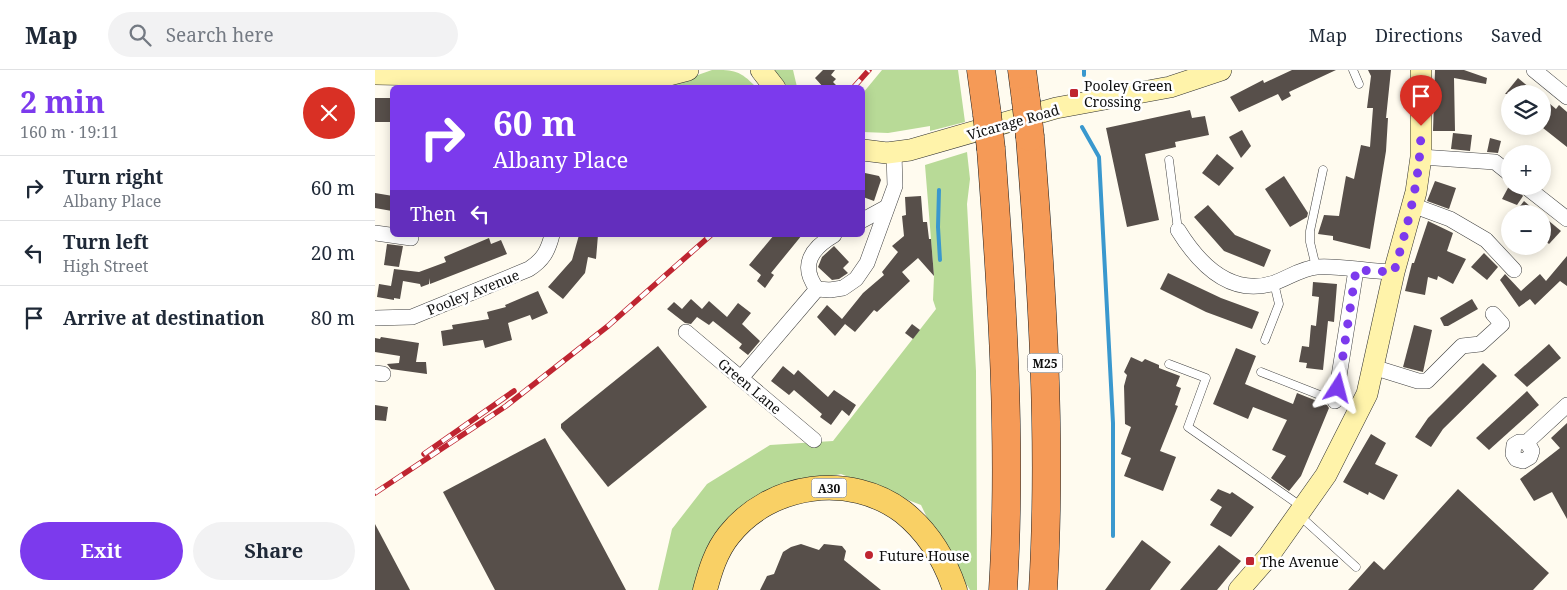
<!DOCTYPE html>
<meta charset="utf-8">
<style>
:root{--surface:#fff;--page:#f2f2f3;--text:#1f2937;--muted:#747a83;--line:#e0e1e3;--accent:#7c3aed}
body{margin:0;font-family:"Noto Serif",serif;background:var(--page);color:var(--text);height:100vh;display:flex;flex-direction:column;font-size:19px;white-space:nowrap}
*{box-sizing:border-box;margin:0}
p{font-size:16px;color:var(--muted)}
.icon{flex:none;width:28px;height:28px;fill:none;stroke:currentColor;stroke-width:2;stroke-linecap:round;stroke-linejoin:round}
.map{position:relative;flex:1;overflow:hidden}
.details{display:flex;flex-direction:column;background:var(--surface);width:375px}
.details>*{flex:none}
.hud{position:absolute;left:15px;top:15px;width:475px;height:152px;border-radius:8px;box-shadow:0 2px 12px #0003;background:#7c3aed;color:#fff;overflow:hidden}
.fabs{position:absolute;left:1126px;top:15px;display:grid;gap:10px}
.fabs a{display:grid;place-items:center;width:50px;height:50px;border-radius:50%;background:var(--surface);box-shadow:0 2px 12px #0003;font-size:25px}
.pin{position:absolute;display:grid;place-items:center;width:42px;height:42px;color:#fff;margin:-51px -21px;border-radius:50% 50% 50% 0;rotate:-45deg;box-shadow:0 0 5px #0007}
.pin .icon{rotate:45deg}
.me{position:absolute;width:55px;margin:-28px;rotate:9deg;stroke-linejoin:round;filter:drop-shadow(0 0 4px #0008)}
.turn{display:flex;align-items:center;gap:18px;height:105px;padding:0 20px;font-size:22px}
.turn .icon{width:65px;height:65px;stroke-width:2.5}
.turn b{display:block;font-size:35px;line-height:42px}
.then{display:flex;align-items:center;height:48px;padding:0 20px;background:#0003;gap:10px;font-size:19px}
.round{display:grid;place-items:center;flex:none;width:52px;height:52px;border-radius:26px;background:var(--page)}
.summary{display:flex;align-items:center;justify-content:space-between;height:85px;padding:0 20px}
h1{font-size:30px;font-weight:700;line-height:38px;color:var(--accent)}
.primary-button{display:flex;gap:10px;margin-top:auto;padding:10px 20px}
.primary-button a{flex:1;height:58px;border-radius:30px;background:var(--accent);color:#fff;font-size:20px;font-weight:700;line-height:58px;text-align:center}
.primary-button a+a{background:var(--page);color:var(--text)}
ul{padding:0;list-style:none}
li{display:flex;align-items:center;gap:15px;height:65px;padding:0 20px;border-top:1px solid var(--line)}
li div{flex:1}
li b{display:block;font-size:19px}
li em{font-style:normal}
header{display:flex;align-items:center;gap:30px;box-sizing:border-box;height:70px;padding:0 25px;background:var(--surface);border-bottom:1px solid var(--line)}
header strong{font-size:24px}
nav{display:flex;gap:28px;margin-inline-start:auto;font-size:18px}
.search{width:350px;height:45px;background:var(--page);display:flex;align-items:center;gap:12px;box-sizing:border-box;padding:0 18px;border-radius:28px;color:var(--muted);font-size:19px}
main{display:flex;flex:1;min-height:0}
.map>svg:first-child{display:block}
.forest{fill:#b8da97}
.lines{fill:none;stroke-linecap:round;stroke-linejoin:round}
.stream{stroke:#3a98ce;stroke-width:4}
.building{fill:#574f4a}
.lane-casing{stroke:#414141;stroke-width:9}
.street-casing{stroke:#414141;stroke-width:16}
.secondary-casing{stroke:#303030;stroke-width:22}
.primary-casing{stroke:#1f1f1f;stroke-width:25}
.highway-casing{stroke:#1f1f1f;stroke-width:29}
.lane{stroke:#fff;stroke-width:8}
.street{stroke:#fff;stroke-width:15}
.secondary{stroke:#fff3aa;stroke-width:21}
.primary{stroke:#f9d065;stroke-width:24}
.highway{stroke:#f59a57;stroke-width:28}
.rail-casing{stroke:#bf2531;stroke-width:5.5}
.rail{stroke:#fff;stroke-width:4;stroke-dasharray:11;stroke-linecap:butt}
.highway-bridge-casing{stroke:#1f1f1f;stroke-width:29;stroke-linecap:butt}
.highway-bridge{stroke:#f59a57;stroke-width:28}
.route{stroke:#7c3aed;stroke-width:9;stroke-dasharray:0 16.2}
.poi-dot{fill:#bf2531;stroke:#fff;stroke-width:2}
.labels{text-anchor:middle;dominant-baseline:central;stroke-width:5;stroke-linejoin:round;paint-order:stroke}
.shield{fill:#fff;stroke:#565656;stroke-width:1}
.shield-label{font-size:12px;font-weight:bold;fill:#0e0e0e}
.poi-label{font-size:14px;fill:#0e0e0e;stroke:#fff;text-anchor:start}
.street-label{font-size:14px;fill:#0e0e0e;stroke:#fff}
</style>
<header>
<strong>Map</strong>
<div class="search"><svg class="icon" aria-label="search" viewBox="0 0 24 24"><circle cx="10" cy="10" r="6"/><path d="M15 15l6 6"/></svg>Search here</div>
<nav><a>Map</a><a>Directions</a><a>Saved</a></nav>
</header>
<main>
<section class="details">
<div class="summary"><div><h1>2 min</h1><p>160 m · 19:11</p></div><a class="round" style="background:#d93025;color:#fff"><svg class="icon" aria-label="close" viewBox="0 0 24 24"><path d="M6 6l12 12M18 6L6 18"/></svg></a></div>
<ul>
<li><svg class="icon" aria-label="right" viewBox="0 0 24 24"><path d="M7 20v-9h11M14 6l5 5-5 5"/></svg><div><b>Turn right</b><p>Albany Place</p></div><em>60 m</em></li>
<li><svg class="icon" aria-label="left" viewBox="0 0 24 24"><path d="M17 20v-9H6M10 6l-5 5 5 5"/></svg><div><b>Turn left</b><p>High Street</p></div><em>20 m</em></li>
<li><svg class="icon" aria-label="arrive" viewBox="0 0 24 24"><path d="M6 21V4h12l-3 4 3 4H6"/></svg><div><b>Arrive at destination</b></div><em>80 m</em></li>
</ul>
<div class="primary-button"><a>Exit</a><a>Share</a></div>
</section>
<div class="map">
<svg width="1192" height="520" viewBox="0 0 1192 520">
<rect width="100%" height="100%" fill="#fffbef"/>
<g class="forest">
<path d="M337,0C360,0 364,0 381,17L299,18L300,13Z"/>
<path d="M399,0H418L422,17H412Z"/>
<path d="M507,0H583L590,52L555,61V56L513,63L488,62V23Z"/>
<path d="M592,82L595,109L592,134L601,301L602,520H595L558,460L546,435L466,404L403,417L322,520H283L297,459L332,414L395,375L458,371L561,239L558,230L559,206L550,95Z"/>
</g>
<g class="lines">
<g class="stream">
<path d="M709,0V5"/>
<path d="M707,57L724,87L738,353V466"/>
<path d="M564,120L563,157L565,190"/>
</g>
</g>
<g class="building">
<path d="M448,0H460L456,5L461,9L458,12L464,18H449L440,8Z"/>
<path d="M917,0H961L914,22L916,26L907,31L903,24L864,42L855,27L888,10L889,13Z"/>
<path d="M993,0H1016L1011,48H1013L1011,81L995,179L958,170V166L943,164L949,145L964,146L971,106L979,109L986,75L995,77L998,38H992L996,6Z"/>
<path d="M1060,0H1089L1112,8L1111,14L1079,8L1080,61H1058Z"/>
<path d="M1143,8L1162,24H1130Z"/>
<rect x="0" y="28" width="18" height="24"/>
<path d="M1168,28L1181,39L1184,35L1192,42V77L1168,58Z"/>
<path d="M815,40L817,48L830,46L834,65L800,72L801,77L770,84L784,150L752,157L731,58Z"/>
<path d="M867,60L876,76L866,88L854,67Z"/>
<path d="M1078,63L1097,65L1095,81L1076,79Z"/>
<path d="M1115,68L1126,71L1123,83L1112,82Z"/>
<path d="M842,84L859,98L844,116L827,103Z"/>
<path d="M490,103L504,106L506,110L499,131L488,127V105Z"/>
<path d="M909,106L933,143L932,147L915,157L890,119Z"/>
<path d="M1060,111L1081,118L1074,139L1052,131Z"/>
<path d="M1134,116H1141L1148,126L1142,135L1127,129Z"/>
<path d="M0,123L18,126L17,141L0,138Z"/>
<path d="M546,126L548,152H552L554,169H556L559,206L543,188L527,202L535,211L502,242L499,240L480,262L470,254L460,266L442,247L452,235L467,249L488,223L509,205L507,202L523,182L517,176L529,166L527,146L531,145L530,127Z"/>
<path d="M1149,131L1164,144H1139Z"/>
<path d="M833,135L860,165L896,180L889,197L849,181L819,147Z"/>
<path d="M1168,146L1186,161L1174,174L1168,169Z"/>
<path d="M1053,151L1078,163L1072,181L1091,189L1078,214L1063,206L1062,210L1053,207L1050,225L1030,221L1037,193H1039Z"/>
<path d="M204,165H223L221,189L213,187L210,203L188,229L173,217L197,190Z"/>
<path d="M399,165H427L396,203L399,205L390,218L382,211L386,205L374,195Z"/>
<path d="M114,168L116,174L126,170L132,184L55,214L54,208V214L46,217L45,214L28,211L25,229L19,228V230L2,227L4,214L16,216L19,199L44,202L71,192L69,187Z"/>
<path d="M12,174L28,176L24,197L9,195Z"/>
<path d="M459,176L474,192L468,198L473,203L464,209L457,210L443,197L447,187Z"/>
<path d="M1109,183L1123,197L1112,210L1096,197Z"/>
<path d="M1192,186V216L1185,211L1160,235L1155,229L1144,237L1125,210L1130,204L1146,221L1165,204L1171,211Z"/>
<path d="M793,203L846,228L884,242L877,259L831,242L785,219Z"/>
<path d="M938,212L962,214L959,252L953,251L948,300L931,298L932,293L924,292L927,276L934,277L936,255L941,256L944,227L937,226Z"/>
<path d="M163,221L173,243L157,250L155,245L133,253L137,270L110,278L108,270L68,276L66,261L78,259L77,255L114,249L112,242L131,237L130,235Z"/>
<path d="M316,229L327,239L334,231L352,247L363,233L376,243L367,254L385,271L373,285L364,278L367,274L338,251L334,255L322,247L316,254L310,253L292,239L299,232L307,239Z"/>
<path d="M1097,229L1103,239L1073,256H1069L1065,248Z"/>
<path d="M537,254L545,260L538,269L530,263Z"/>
<path d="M1039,255L1057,260L1048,302L1028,297Z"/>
<path d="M6,267L44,273L41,292H51L52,304L16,299L12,294L24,293L25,286L0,282V268L5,269Z"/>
<path d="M1174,274L1186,288L1152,317L1139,305Z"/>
<path d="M283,276L332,337L233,417L186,358V354Z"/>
<path d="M861,278L881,286L870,314L918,334L922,323L952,335L954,338L926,406L914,421L896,408L911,386L897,380L912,350L878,337L873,349L838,334Z"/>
<path d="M756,287L767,292L770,289L784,295V298L805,306L801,316L806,318L800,335L803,336L785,381L801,387L788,421L749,406L756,388L746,384L756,357L750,354L749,316L752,305L749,302Z"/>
<path d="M1108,293L1122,306L1068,359L1056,377L1040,367L1053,348Z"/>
<path d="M408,296L419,305L423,300L453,327L459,320L481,335L474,346L467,340L456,355L445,347L447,344L419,320L414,325L396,311Z"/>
<path d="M1152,321L1164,335L1114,380L1101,368Z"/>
<path d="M0,335L13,337L11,351L0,350Z"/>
<path d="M1192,353V449L1177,422L1159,431L1145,409L1185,378L1176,368Z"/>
<path d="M996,364L1011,373L1000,394L1023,405L1009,430L994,422L993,425L968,412Z"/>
<path d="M170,368L251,520H120L68,422Z"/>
<path d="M843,419L855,424L857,422L879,437L856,467L835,455L847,437L835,430Z"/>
<path d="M1083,419L1174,503L1158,520H973L999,491L1009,500Z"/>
<path d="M0,454L35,520H0Z"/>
<path d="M767,470L796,492L775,520H730Z"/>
<path d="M426,474L444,480L449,474L467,476L471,481L469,490L506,520H385L392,506L399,504L408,482L416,477Z"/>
<path d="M844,475L866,491L842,520H805Z"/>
</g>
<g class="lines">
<defs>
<g id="lane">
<path d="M978,0L984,14"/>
<path d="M794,90L803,160"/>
<path d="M941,197L935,172V161L948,100"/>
<path d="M890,270L904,234L899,213"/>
<path d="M794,294L831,308L813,357L927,437"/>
<path d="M886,302L960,331"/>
<path d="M925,446L981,497"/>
</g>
<g id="street">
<path d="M1159,0L1192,27"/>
<path d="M1046,87L1120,92L1135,104"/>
<path d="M1150,116L1192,149"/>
<path d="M1037,135L1075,149L1111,170L1139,200"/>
<path d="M488,150L510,138"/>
<path d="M803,160C824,194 855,227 899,213C913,208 927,198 942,197C964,195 995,202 1019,202"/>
<path d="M0,163L36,168"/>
<path d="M459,165C437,178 424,195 442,219L455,220L468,218L481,209L492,193L520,116L519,83"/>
<path d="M0,248L37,247L154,199C168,190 173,181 177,165"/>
<path d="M311,262L439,370"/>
<path d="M998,297L1043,311H1052L1087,276L1105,274L1127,254L1118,244"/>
<path d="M0,303L8,304"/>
<path d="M366,308L442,219"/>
<path d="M960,331L981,200"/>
<path d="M1152,372L1157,381L1155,387L1148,391L1141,389L1138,384L1139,375L1144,372H1152L1192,335"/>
</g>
<g id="secondary">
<path d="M386,0L400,18"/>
<path d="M0,4L237,9L286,7L313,0"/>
<path d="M488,80L512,83L535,80L681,38L795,17L846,0"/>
<path d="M864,520L893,487L951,405L992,324L1019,202L1041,122L1046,87V0"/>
</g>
<path id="primary" d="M330,520C335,501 341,481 354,465C395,413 475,402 528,442C553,462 570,490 580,520"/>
<g id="highway">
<path d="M606,0L612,44"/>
<path d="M647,0L651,31"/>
<path d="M655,67C667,218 677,368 668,520"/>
<path d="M616,79C627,226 637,373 628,520"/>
</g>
</defs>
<use href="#lane" class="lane-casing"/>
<use href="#street" class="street-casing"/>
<use href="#secondary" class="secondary-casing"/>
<use href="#primary" class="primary-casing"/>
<use href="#highway" class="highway-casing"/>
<use href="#lane" class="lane"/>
<use href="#street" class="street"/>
<use href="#secondary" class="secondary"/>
<use href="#primary" class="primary"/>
<use href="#highway" class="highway"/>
<defs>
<g id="rail">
<path d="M478,18L494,0"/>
<path d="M49,384L139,321"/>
<path d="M0,423L131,336L233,256L336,165"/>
</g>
</defs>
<use href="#rail" class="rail-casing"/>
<use href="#rail" class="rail"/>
<defs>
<g id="highway-bridge">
<path d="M651,31L655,67"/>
<path d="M612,44L616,79"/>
</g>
</defs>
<use href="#highway-bridge" class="highway-bridge-casing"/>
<use href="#highway-bridge" class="highway-bridge"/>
</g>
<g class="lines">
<path class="route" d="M963,318L981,200L1019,202C1033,154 1046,107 1046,56"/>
</g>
<g class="poi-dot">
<rect x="694" y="18" width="10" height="10" rx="2.5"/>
<circle cx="494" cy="485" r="5"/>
<rect x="870" y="486" width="10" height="10" rx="2.5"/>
</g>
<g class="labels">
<g class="shield">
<rect x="652.5" y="283.5" width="35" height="19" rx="4"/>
<rect x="436.5" y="408.5" width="35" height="19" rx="4"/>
</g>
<g class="shield-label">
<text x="670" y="293">M25</text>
<text x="454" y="418">A30</text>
</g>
<g class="poi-label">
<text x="709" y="15">Pooley Green<tspan x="709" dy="16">Crossing</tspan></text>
<text x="504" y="485">Future House</text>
<text x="885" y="491">The Avenue</text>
</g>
<g class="street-label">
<text transform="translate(638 52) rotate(-16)">Vicarage Road</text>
<text transform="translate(98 222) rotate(-22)">Pooley Avenue</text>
<text transform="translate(375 316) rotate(40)">Green Lane</text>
</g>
</g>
</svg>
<div class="fabs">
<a><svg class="icon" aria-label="layers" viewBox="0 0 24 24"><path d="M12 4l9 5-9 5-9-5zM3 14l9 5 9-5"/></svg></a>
<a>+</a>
<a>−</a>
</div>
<div class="pin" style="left:1046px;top:56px;background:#d93025"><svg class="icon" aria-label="arrive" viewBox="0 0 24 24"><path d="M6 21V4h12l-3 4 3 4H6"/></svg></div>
<svg class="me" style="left:963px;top:318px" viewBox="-20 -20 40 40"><path d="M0-17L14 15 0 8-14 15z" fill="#7c3aed" stroke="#fff" stroke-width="4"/></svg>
<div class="hud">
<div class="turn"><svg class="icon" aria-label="right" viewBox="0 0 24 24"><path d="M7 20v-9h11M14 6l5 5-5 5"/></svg><div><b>60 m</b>Albany Place</div></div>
<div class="then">Then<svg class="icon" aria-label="left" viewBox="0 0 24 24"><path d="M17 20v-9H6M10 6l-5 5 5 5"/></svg></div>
</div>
</div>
</main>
